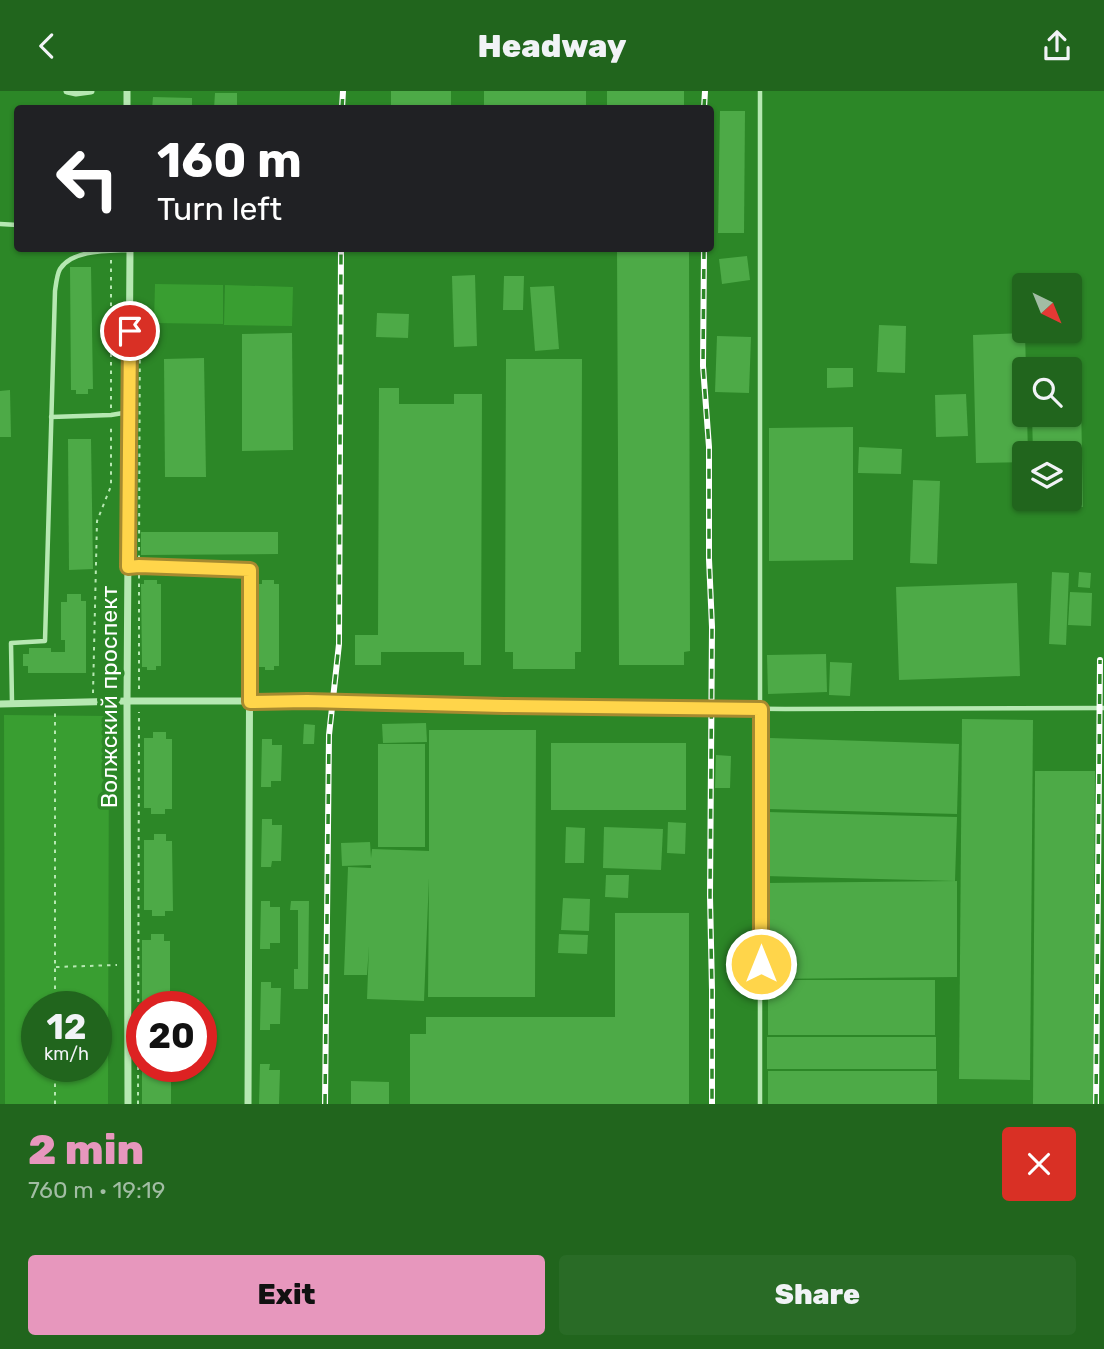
<!DOCTYPE html>
<meta charset="utf-8">
<style>
:root{--surface:#21651d;--page:#296b26;--text:#f1f3f6;--muted:#a2bda4;--accent:#e797bd}
body{margin:0;font-family:Rubik,sans-serif;background:var(--page);color:var(--text);height:100vh;display:flex;flex-direction:column;font-size:26px;white-space:nowrap}
*{box-sizing:border-box;margin:0}
p{font-size:23px;color:var(--muted)}
.icon{flex:none;width:38px;height:38px;fill:none;stroke:currentColor;stroke-width:2;stroke-linecap:round;stroke-linejoin:round}
.map{position:relative;height:1013px;overflow:hidden}
.drawer{display:flex;flex-direction:column;background:var(--surface);flex:1}
.drawer>*{flex:none}
.top-card{position:absolute;left:14px;top:14px;width:700px;height:147px;border-radius:7px;box-shadow:0 2px 5px #0004;background:#202124;color:#fff;overflow:hidden}
.needle{width:46px;rotate:137deg}
.buttons{position:absolute;left:1012px;top:182px;display:grid;gap:14px}
.buttons a{display:grid;place-items:center;width:70px;height:70px;border-radius:7px;background:var(--surface);box-shadow:0 2px 5px #0004;font-size:35px}
.speed{position:absolute;left:21px;top:900px;display:flex;gap:14px;font-size:35px;font-weight:700;text-align:center}
.speed>*{display:grid;place-content:center;width:91px;height:91px;border-radius:50%;background:var(--surface);box-shadow:0 2px 5px #0004;line-height:1}
.speed small{font-size:18px;font-weight:400}
.speed .limit{border:10px solid #d22;background:#fff;color:#111}
.pin{position:absolute;display:grid;place-items:center;width:60px;height:60px;color:#fff;margin:-30px;border:4px solid #fff;border-radius:50%;box-shadow:0 2px 7px #0007}
.me{position:absolute;width:77px;margin:-38px;rotate:0deg;stroke-linejoin:round;filter:drop-shadow(0 0 5px #0008)}
.turn{display:flex;align-items:center;gap:24px;height:147px;padding:0 28px;font-size:32px}
.turn .icon{width:91px;height:91px;stroke-width:2.5}
.turn b{display:block;font-size:49px;line-height:60px}
.round{display:grid;place-items:center;flex:none;width:74px;height:74px;border-radius:7px;background:var(--page)}
.head{display:flex;align-items:center;justify-content:space-between;height:119px;padding:0 28px}
h1{font-size:42px;font-weight:800;line-height:52px;color:var(--accent)}
.cta{display:flex;gap:14px;margin-top:auto;padding:14px 28px}
.cta a{flex:1;height:80px;border-radius:7px;background:var(--accent);color:#111;font-size:28px;font-weight:800;line-height:80px;text-align:center}
.cta a+a{background:var(--page);color:var(--text)}
header{display:flex;justify-content:space-between;align-items:center;height:91px;padding:0 28px;background:var(--surface);font-size:32px;font-weight:800}
.map>svg:first-child{display:block}
.green{fill:#399e31;fill-rule:evenodd}
.building{fill:#4daa47}
.lines{fill:none;stroke-linecap:round;stroke-linejoin:round}
.path{stroke:#b6e8b2;stroke-width:2;stroke-dasharray:3.5 5;stroke-linecap:butt}
.lane{stroke:#b6e8b2;stroke-width:4.5}
.street{stroke:#b6e8b2;stroke-width:7}
.rail-casing{stroke:#fff;stroke-width:6}
.rail{stroke:#2c8727;stroke-width:3.5;stroke-dasharray:10;stroke-linecap:butt}
.route-casing{stroke:#a68a30;stroke-width:18}
.route{stroke:#ffd54a;stroke-width:12}
.labels{text-anchor:middle;dominant-baseline:central;stroke-width:7;stroke-linejoin:round;paint-order:stroke}
.street-label{font-size:23px;fill:#fff;stroke:#2c8727}
</style>
<header><svg class="icon" aria-label="back" viewBox="0 0 24 24"><path d="M15 5l-7 7 7 7"/></svg>Headway<svg class="icon" aria-label="share" viewBox="0 0 24 24"><path d="M12 15V3M7 8l5-5 5 5M5 13v7h14v-7"/></svg></header>
<div class="map">
<svg width="1104" height="1013" viewBox="0 0 1104 1013">
<rect width="100%" height="100%" fill="#2c8727"/>
<g class="green">
<path d="M155,193L223,194V233L154,232Z"/>
<path d="M225,194L293,196L292,235L224,234Z"/>
<path d="M4,624L109,625L108,1013H5ZM37,915H96V975H37Z"/>
</g>
<g class="building">
<rect x="391" y="0" width="60" height="18"/>
<rect x="484" y="0" width="102" height="18"/>
<rect x="607" y="0" width="77" height="18"/>
<path d="M215,2H237V18H214Z"/>
<path d="M153,6L192,7V18H152Z"/>
<path d="M720,20H745L744,142H718Z"/>
<path d="M617,158H689L690,560L684,561V574H619Z"/>
<path d="M747,165L750,189L722,193L719,168Z"/>
<path d="M70,176H91L93,298H88V303H76V299H71Z"/>
<path d="M475,184L477,255L454,256L452,185Z"/>
<path d="M504,185H524L523,219H503Z"/>
<path d="M554,195L559,258L535,260L530,196Z"/>
<path d="M377,222L409,223L408,247L376,246Z"/>
<path d="M879,234L906,235L905,282L877,281Z"/>
<path d="M292,242L293,359L242,360V243Z"/>
<path d="M1025,242L1026,278H1024V324H1027L1028,362H1024V371L976,372L973,244Z"/>
<path d="M717,245L751,246L749,302L715,301Z"/>
<path d="M204,267L206,386H165L164,268Z"/>
<path d="M506,268H582L581,561H575V578H513V561H505Z"/>
<path d="M827,277H853V296L827,297Z"/>
<path d="M379,297H399V313H454V303H482L481,574H464V561H381V574H355V544H378Z"/>
<path d="M10,299L11,346H0V300Z"/>
<path d="M966,303L968,345L936,346L935,304Z"/>
<path d="M1069,311H1081L1083,416L1033,417V408H1069V362H1033L1032,324H1069Z"/>
<path d="M853,336V469L769,470V337Z"/>
<path d="M68,348H91L93,478L69,479Z"/>
<path d="M859,356L902,358L901,383L858,382Z"/>
<path d="M913,389L940,390L937,473L910,472Z"/>
<path d="M141,441H278V463L141,464Z"/>
<path d="M1052,481L1069,482L1066,554L1049,553Z"/>
<path d="M1079,481L1091,482L1090,497L1078,496Z"/>
<path d="M144,489H157V493H161V575H156V579H147V576H142L141,493H144Z"/>
<path d="M262,489H274V493H279V575H274V579H265V576H259V493H262Z"/>
<path d="M1017,492L1020,585L899,589L896,496Z"/>
<path d="M1070,501L1092,502L1091,535L1068,534Z"/>
<path d="M67,503H81V510H86V582H28V575H23V563H29V557H51V561H65V549H61V511H67Z"/>
<path d="M826,563L827,601L768,603L767,564Z"/>
<path d="M830,571L852,572L850,605L829,604Z"/>
<path d="M962,628L1033,629L1030,989L959,988Z"/>
<path d="M426,632L427,651L383,652L382,633Z"/>
<path d="M304,633L315,634L314,653H303Z"/>
<path d="M429,639H536L535,906H428L429,787L424,910L367,908L369,855L367,884H344L348,776L371,777V774L342,775L341,752L370,751L371,767L372,758L429,760Z"/>
<path d="M153,641H166V648H172V718H165V723H151V717H144V647H153Z"/>
<path d="M770,647L959,653L957,723L768,718Z"/>
<path d="M262,648H272V654H282L281,690H271V696H261Z"/>
<rect x="551" y="652" width="135" height="67"/>
<rect x="378" y="653" width="47" height="103"/>
<path d="M716,664L731,665L730,697H715Z"/>
<path d="M1035,680H1095L1093,1013H1033Z"/>
<path d="M767,721L957,726L955,790L765,785Z"/>
<path d="M262,728H272V734H282L281,770H272L271,776H261Z"/>
<path d="M668,731L686,732L685,763L667,762Z"/>
<path d="M566,736L585,737L584,772H565Z"/>
<path d="M604,736L663,738L661,779L603,777Z"/>
<path d="M154,743H166V750H172L173,820H165V825H152V819H144V749H154Z"/>
<path d="M606,784H629L628,807L605,806Z"/>
<path d="M957,790V886L767,888V792Z"/>
<path d="M563,807L590,808L589,840L561,839Z"/>
<path d="M261,810H270V816H280V852H270V858H260Z"/>
<path d="M291,810H309L308,898H294V878H298V819H290Z"/>
<path d="M615,822H689V1013H410V943H426V926H615Z"/>
<path d="M151,843H164V850H170V915H142V849H151Z"/>
<path d="M559,843L588,844L587,863L558,862Z"/>
<rect x="768" y="889" width="167" height="55"/>
<path d="M261,891H271V897H281L280,933H270V939H260Z"/>
<rect x="767" y="946" width="169" height="32"/>
<path d="M260,973H270L269,979H280L279,1013H259Z"/>
<rect x="142" y="975" width="29" height="38"/>
<rect x="768" y="980" width="169" height="33"/>
<path d="M351,990L389,991V1013H351Z"/>
</g>
<g class="lines">
<g class="path">
<path d="M111,317V169"/>
<path d="M139,468L140,222"/>
<path d="M139,484V601"/>
<path d="M93,602L97,430L111,395V334"/>
<path d="M56,876L117,874"/>
<path d="M55,915V620"/>
<path d="M55,1013V975"/>
<path d="M138,1013L139,621"/>
</g>
<g class="lane">
<path d="M0,133L18,134"/>
<path d="M51,326L111,324L129,321"/>
<path d="M129,476L139,475L250,479"/>
<path d="M307,610L504,615L785,618L1104,617"/>
<path d="M12,612L11,552L45,550L55,200C56,193 57,183 60,178C73,158 109,160 130,159"/>
<path d="M760,1013V0"/>
</g>
<g class="street">
<path d="M67,0L76,2L91,0"/>
<path d="M127,0V18"/>
<path d="M0,613L127,610H307"/>
<path d="M128,1013L127,610L130,158"/>
<path d="M248,1013L250,479"/>
</g>
<defs>
<g id="rail">
<path d="M342,18L343,0"/>
<path d="M704,18L705,0"/>
<path d="M704,158L703,275L709,356V468L712,536L710,805L712,899V1013"/>
<path d="M325,1013L329,644L339,553L341,158"/>
<path d="M1096,1013L1100,569"/>
</g>
</defs>
<use href="#rail" class="rail-casing"/>
<use href="#rail" class="rail"/>
</g>
<g class="lines">
<defs>
<path id="route" d="M130,240L128,476L139,475L250,479V611L307,610L504,615L761,618V873"/>
</defs>
<use href="#route" class="route-casing"/>
<use href="#route" class="route"/>
</g>
<g class="labels">
<g class="street-label">
<text transform="translate(109 606) rotate(-90)">Волжский проспект</text>
</g>
</g>
</svg>
<div class="buttons">
<a><svg class="needle" viewBox="-14 -14 28 28"><path d="M0-13l5 13h-10z" fill="#e53935"/><path d="M0 13l5-13h-10z" fill="#a2bda4"/></svg></a>
<a><svg class="icon" aria-label="search" viewBox="0 0 24 24"><circle cx="10" cy="10" r="6"/><path d="M15 15l6 6"/></svg></a>
<a><svg class="icon" aria-label="layers" viewBox="0 0 24 24"><path d="M12 4l9 5-9 5-9-5zM3 14l9 5 9-5"/></svg></a>
</div>
<div class="speed"><div>12<small>km/h</small></div><div class="limit">20</div></div>
<div class="pin" style="left:130px;top:240px;background:#d93025"><svg class="icon" aria-label="arrive" viewBox="0 0 24 24"><path d="M6 21V4h12l-3 4 3 4H6"/></svg></div>
<svg class="me" style="left:761px;top:873px" viewBox="-20 -20 40 40"><circle r="17" fill="#ffd54a" stroke="#fff" stroke-width="3"/><path d="M0-11L8 9 0 5-8 9z" fill="#fff"/></svg>
<div class="top-card">
<div class="turn"><svg class="icon" aria-label="left" viewBox="0 0 24 24"><path d="M17 20v-9H6M10 6l-5 5 5 5"/></svg><div><b>160 m</b>Turn left</div></div>
</div>
</div>
<section class="drawer">
<div class="head"><div><h1>2 min</h1><p>760 m · 19:19</p></div><a class="round" style="background:#d93025;color:#fff"><svg class="icon" aria-label="close" viewBox="0 0 24 24"><path d="M6 6l12 12M18 6L6 18"/></svg></a></div>
<div class="cta"><a>Exit</a><a>Share</a></div>
</section>
